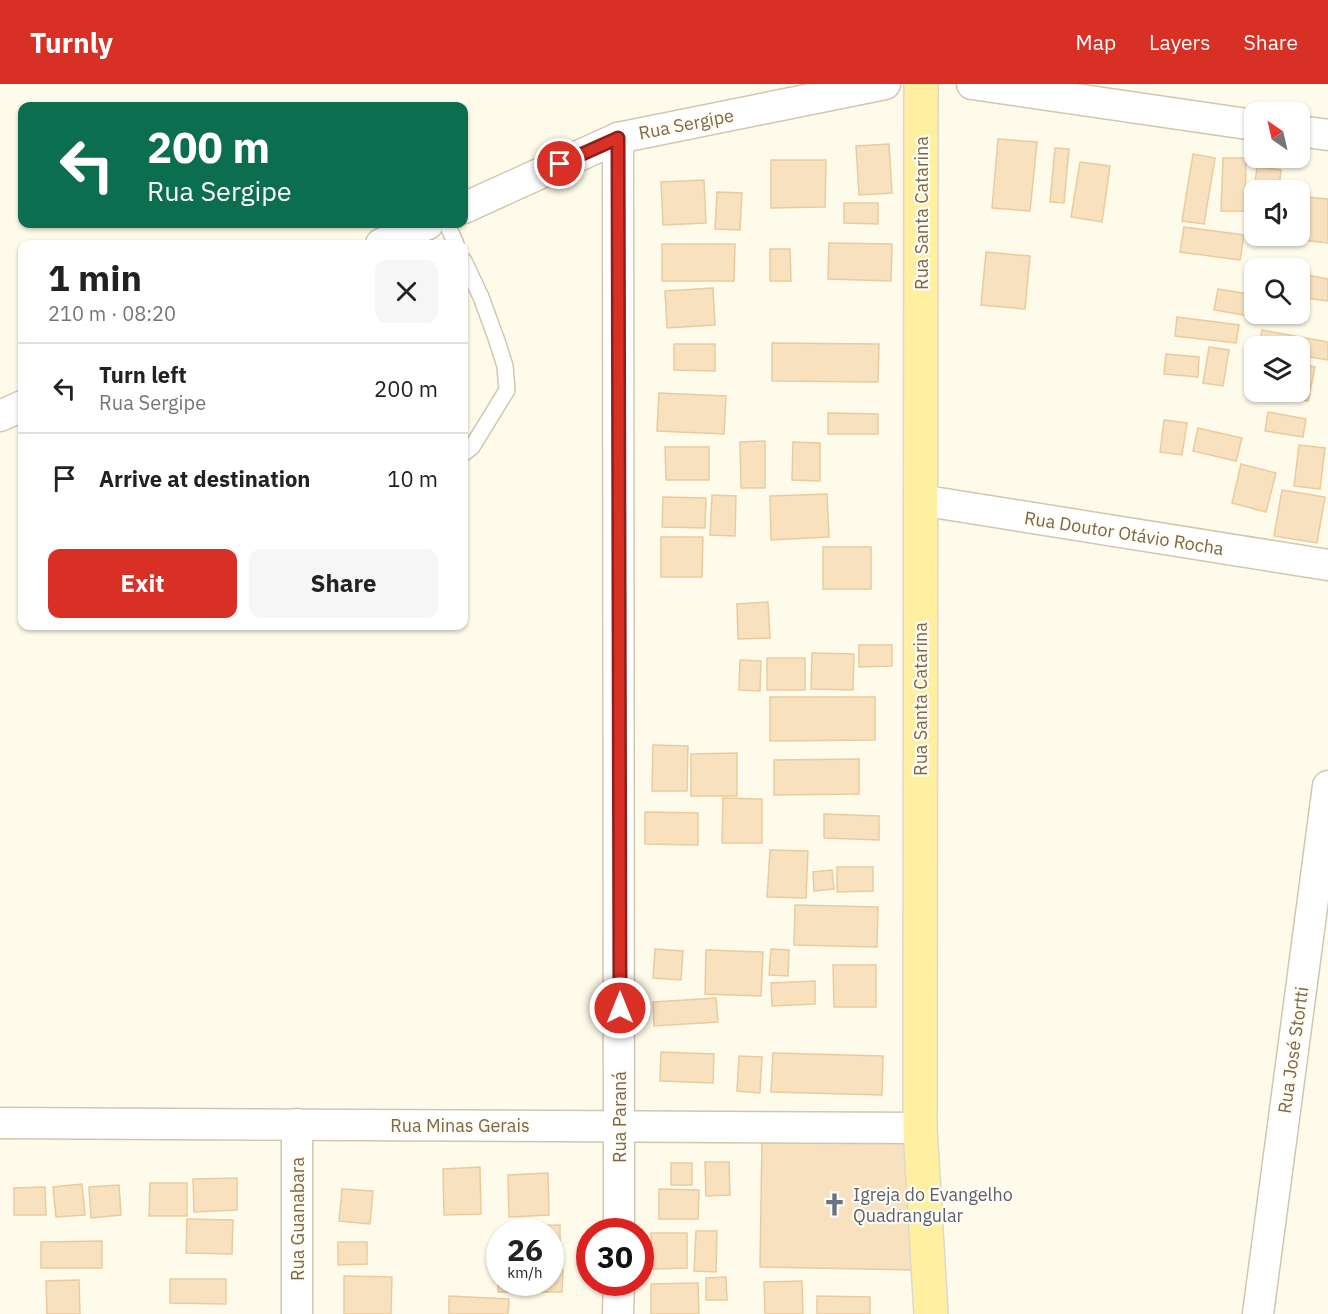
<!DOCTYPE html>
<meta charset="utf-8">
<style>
:root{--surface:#fff;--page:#f6f6f6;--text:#222;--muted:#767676;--line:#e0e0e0;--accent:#d93025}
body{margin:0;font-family:"IBM Plex Sans",sans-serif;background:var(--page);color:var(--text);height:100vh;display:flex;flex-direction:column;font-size:22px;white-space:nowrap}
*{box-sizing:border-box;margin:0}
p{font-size:20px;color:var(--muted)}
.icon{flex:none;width:33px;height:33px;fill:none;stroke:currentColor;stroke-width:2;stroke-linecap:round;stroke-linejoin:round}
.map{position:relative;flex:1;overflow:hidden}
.details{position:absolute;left:18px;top:156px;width:450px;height:390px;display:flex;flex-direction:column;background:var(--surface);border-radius:12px;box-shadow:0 2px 4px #0004}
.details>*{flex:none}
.top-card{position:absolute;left:18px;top:18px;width:450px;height:126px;border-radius:12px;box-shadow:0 2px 4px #0004;background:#0b6e4f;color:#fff;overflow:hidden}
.needle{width:39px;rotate:326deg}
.buttons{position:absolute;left:1244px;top:18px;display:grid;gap:12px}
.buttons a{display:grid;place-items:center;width:66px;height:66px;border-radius:12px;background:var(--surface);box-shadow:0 2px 4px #0004;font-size:30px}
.speed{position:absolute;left:486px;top:1134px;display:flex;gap:12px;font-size:30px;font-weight:700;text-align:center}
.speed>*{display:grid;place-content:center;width:78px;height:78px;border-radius:50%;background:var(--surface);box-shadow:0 2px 4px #0004;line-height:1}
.speed small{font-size:15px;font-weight:400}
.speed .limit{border:9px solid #d22;background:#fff;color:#111}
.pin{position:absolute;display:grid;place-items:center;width:51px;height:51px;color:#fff;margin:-26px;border:3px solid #fff;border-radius:50%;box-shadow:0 2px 6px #0007}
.me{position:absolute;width:66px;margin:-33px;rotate:0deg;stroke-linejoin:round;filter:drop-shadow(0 0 4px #0008)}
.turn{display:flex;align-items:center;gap:21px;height:126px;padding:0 30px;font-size:27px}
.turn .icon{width:78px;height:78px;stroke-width:2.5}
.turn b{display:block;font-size:42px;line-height:51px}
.round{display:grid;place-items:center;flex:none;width:63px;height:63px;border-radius:12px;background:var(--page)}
.head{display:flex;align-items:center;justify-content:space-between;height:102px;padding:0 30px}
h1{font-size:36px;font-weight:700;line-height:45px}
.cta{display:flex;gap:12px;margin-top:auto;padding:12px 30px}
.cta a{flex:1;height:69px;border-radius:12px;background:var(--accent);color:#fff;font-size:24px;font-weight:700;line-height:69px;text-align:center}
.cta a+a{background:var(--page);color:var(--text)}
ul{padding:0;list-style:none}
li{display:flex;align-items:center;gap:18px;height:90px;padding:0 30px;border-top:2px solid var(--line)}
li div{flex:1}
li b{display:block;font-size:22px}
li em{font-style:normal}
header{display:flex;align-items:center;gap:36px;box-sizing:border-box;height:84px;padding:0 30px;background:var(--accent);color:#fff}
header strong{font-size:28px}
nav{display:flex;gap:33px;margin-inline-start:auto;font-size:21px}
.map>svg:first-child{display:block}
.building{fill:#f7e1bf;stroke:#ebcb9d;stroke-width:1.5}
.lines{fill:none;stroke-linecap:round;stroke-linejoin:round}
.lane-casing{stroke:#d3c6ae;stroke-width:18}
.street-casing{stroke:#d3c6ae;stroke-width:33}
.primary-casing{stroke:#ddd7d0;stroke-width:36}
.lane{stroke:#fff;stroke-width:15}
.street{stroke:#fff;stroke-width:30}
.primary{stroke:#fff0a1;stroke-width:33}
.route-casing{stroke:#8d1f18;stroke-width:15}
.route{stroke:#d93025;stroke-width:10}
.labels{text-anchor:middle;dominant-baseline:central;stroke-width:4.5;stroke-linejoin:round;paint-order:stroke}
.street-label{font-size:18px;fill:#7d6749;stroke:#fffdf3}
.worship-label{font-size:18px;fill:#5b616d;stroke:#fffdf3;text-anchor:start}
</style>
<header>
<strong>Turnly</strong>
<nav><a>Map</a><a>Layers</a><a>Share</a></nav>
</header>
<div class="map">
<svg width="1328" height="1230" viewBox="0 0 1328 1230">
<rect width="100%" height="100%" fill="#fefbea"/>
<g class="building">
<path d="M998,55L1037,58L1030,127L992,124Z"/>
<path d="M889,60L892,109L859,111L856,62Z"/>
<path d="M1055,64L1069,65L1064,119L1050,118Z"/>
<path d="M1193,70L1215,74L1204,140L1182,137Z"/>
<path d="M1223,74H1246L1245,127H1221Z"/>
<path d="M771,76H826L825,123L771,124Z"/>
<path d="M1080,78L1110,82L1102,138L1071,133Z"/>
<path d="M1257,83L1281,86L1279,106H1254Z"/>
<path d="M704,96L706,139L663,141L661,98Z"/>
<path d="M717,108L742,109L740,146L715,145Z"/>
<path d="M1307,113L1328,115V159L1302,156Z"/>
<path d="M844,119H878V140L844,139Z"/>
<path d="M1184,143L1244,151L1240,176L1180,168Z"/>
<path d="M829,159L892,160L891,197L828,195Z"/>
<path d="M662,160H735L734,197H662Z"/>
<path d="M770,165H790L791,197H770Z"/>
<path d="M986,168L1030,172L1025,225L981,221Z"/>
<path d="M1301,190L1328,195V217L1299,213Z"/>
<path d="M713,204L715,241L667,244L665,207Z"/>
<path d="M1218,205L1254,211V230H1292L1290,239L1214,226Z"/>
<path d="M1177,233L1239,241L1236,259L1175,252Z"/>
<path d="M1262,246L1328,258V276L1299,271V262H1259Z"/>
<path d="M772,259L879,260L878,298L772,297Z"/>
<path d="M674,260H715V287L674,286Z"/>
<path d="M1209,263L1229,266L1223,302L1203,299Z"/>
<path d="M1166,270L1199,273L1198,293L1164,290Z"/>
<path d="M1299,279L1315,283L1308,317L1264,308H1299Z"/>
<path d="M659,309L726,312L724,350L657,347Z"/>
<path d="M1268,328L1306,335L1303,353L1265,347Z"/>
<path d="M828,329L878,330V350H828Z"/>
<path d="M1164,336L1187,339L1182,371L1160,368Z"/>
<path d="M1198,344L1242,354L1236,377L1193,367Z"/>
<path d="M765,357V404H741L740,358Z"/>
<path d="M793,358L820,359V397L792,396Z"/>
<path d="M1299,361L1325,364L1320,405L1294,402Z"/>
<path d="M665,363H709V396H666Z"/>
<path d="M1241,380L1276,389L1266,428L1232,419Z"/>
<path d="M1282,406L1325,413L1317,459L1274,452Z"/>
<path d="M827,410L829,453L771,456L770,412Z"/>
<path d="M712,411L736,412L735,452L710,451Z"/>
<path d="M663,413L706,414L705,444L662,443Z"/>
<path d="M661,453H703L702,493H661Z"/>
<rect x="823" y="463" width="48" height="42"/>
<path d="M768,518L770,554L738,555L737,520Z"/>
<path d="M859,561H892V582L859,583Z"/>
<path d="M812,569L854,570L853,606L811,605Z"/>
<rect x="767" y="574" width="38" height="32"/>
<path d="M740,576L761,577L760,607L739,606Z"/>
<path d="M770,613H875V656L770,657Z"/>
<path d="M653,661L688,662L687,707H652Z"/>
<path d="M737,669V712H691V670Z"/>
<path d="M859,675V710L774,711V676Z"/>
<path d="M723,714L762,715V759H722Z"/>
<path d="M645,728L698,729V761L645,760Z"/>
<path d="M824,730L879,732V756L824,754Z"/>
<path d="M770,766L808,767L806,814L767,813Z"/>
<path d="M837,783H873V807L837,808Z"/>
<path d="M832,786L834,805L814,807L813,788Z"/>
<path d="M795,821L878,823L877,863L794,861Z"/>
<path d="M655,865L683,867L681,896L653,894Z"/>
<path d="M771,865L789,866L788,892L769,891Z"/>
<path d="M706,866L763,868L761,912L705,910Z"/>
<path d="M833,881H876V923H834Z"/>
<path d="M815,897V920L772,922L771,899Z"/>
<path d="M716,914L718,938L654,942L653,918Z"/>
<path d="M661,968L714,970L713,999L660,997Z"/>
<path d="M773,969L883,972L882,1011L771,1008Z"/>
<path d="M739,972L762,973L760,1009L737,1007Z"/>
<path d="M762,1053L906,1056L913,1186L760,1183Z"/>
<path d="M705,1078H729L730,1111L706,1112Z"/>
<rect x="671" y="1079" width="21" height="22"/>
<path d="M480,1083L481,1130L444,1131L443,1085Z"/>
<path d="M548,1089L549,1131L509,1133L508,1091Z"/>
<path d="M237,1094V1126L194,1128L193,1095Z"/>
<path d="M150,1099H187V1132H149Z"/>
<path d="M82,1100L85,1131L56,1133L53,1103Z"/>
<path d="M119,1101L121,1131L91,1134L89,1103Z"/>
<path d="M45,1103L46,1131H14V1104Z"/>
<path d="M342,1105L373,1107L370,1140L339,1137Z"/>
<path d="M659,1105L699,1106L698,1135H659Z"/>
<path d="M187,1135L233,1136L232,1170L186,1169Z"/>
<path d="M560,1141V1183H550V1148H502V1142Z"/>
<path d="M696,1147H717L716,1188L694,1187Z"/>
<path d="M651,1149H687V1184L652,1185Z"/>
<path d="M102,1157V1184H41V1158Z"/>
<path d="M338,1158H367V1180L338,1181Z"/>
<path d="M498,1186H500V1198H550V1186H563L562,1208H498Z"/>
<path d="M344,1192L392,1193L391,1230H344Z"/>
<path d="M726,1193L727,1216H706V1194Z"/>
<path d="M170,1195H226V1220L170,1219Z"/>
<path d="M79,1196L80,1230H47L46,1197Z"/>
<path d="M802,1197L803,1230H765L764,1198Z"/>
<path d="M698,1199L699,1230H651V1200Z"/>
<path d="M449,1212L509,1215L508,1230H449Z"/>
<path d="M817,1212L870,1213V1230H817Z"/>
</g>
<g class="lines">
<defs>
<g id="lane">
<path d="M447,140L456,160"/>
<path d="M464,177L481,213L496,254L505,282L507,306L472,363L464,369"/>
</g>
<g id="street">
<path d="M972,0L1254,41"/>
<path d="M1299,47L1328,51"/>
<path d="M618,54L619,1148"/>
<path d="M464,124L618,54L885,0"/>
<path d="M381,160L428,140"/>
<path d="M0,332L22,322"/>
<path d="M920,416L1328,481"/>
<path d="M0,1039L920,1044"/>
<path d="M297,1230V1040"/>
<path d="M618,1230L619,1198"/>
<path d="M1258,1230L1328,702"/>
</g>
<path id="primary" d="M921,0L920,1044L931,1230"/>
</defs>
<use href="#lane" class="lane-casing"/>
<use href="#street" class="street-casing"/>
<use href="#primary" class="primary-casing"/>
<use href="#lane" class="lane"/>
<use href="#street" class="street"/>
<use href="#primary" class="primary"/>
</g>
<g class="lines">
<defs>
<path id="route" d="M560,80L618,54L620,924"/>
</defs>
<use href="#route" class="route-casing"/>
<use href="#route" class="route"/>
</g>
<defs>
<symbol id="church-bare" viewBox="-9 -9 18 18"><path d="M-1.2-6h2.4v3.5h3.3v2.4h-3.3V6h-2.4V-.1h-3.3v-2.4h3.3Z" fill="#6b7280" stroke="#fffdf3" stroke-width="2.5" paint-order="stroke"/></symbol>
</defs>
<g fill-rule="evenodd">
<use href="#church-bare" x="818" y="1104" width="33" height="33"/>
</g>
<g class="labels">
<g class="street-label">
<text transform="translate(686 40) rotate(-11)">Rua Sergipe</text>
<text transform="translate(921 129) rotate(-90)">Rua Santa Catarina</text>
<text transform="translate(1124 449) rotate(9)">Rua Doutor Otávio Rocha</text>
<text transform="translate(920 615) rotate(-90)">Rua Santa Catarina</text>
<text transform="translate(1293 966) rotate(-82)">Rua José Stortti</text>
<text transform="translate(619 1033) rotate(-90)">Rua Paraná</text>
<text x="460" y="1041">Rua Minas Gerais</text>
<text transform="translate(297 1135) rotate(-90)">Rua Guanabara</text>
</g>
<g class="worship-label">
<text x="853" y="1110">Igreja do Evangelho<tspan x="853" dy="21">Quadrangular</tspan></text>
</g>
</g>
</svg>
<div class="buttons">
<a><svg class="needle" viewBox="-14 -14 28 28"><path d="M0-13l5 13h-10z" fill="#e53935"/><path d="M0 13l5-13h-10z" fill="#767676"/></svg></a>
<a><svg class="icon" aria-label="sound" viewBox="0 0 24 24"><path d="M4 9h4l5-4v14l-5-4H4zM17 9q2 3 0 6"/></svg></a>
<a><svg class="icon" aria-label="search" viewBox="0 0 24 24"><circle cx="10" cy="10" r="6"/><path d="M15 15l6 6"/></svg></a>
<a><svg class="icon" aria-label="layers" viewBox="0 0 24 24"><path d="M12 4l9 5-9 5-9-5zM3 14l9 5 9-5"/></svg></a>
</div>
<div class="speed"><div>26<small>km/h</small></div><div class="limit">30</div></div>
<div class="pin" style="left:560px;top:80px;background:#d93025"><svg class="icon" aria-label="arrive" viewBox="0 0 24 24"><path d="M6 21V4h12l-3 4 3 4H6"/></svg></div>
<svg class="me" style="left:620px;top:924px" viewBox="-20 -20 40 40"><circle r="17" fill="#d93025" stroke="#fff" stroke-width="3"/><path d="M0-11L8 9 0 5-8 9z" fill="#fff"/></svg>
<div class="top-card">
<div class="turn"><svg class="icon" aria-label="left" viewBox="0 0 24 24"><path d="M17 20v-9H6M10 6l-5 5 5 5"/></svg><div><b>200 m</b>Rua Sergipe</div></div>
</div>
<section class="details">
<div class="head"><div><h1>1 min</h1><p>210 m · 08:20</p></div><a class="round"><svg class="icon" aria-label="close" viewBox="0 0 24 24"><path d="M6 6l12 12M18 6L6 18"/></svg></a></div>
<ul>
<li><svg class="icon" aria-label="left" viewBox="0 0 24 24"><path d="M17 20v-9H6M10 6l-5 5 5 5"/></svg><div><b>Turn left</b><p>Rua Sergipe</p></div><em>200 m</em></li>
<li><svg class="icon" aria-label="arrive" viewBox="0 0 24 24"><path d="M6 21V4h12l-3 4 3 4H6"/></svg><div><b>Arrive at destination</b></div><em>10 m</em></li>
</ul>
<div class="cta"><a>Exit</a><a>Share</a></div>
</section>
</div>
